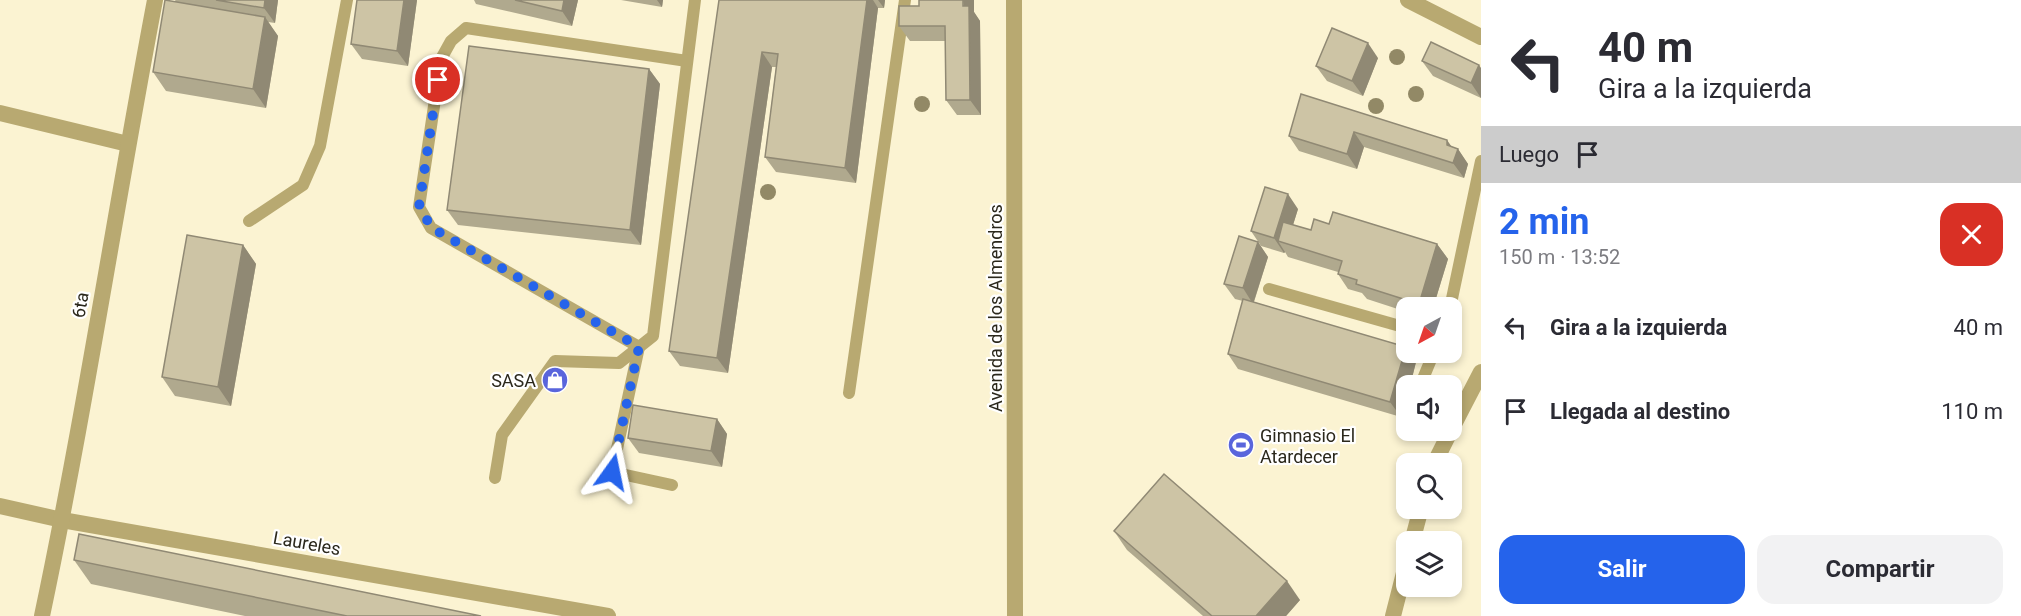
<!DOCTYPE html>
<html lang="es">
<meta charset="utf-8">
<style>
:root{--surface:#fff;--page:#f2f2f3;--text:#2b2b33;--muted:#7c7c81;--accent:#2563eb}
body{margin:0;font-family:Roboto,sans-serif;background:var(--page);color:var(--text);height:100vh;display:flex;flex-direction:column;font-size:22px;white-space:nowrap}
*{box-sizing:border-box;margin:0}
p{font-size:20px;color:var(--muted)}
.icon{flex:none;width:33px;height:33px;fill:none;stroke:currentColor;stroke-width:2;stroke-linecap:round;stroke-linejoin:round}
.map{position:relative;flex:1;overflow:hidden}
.side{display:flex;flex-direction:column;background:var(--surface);width:540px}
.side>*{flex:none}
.banner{background:#fff;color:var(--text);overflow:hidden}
.needle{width:39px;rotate:220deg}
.controls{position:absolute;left:1396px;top:297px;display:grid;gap:12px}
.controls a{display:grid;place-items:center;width:66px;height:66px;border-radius:12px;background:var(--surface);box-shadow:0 3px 9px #0003;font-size:30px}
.pin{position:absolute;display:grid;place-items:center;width:51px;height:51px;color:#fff;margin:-26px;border:3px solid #fff;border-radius:50%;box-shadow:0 2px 6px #0007}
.me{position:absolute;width:66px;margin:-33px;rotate:12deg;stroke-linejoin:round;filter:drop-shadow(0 0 4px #0008)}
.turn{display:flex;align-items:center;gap:21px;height:126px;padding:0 18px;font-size:27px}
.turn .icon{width:78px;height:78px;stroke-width:2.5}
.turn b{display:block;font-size:42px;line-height:51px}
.then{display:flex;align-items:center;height:57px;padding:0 18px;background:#0003;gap:12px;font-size:22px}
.round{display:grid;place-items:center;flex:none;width:63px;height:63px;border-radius:18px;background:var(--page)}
.overview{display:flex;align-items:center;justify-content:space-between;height:102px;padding:0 18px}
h1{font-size:36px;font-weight:700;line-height:45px;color:var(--accent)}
.cta{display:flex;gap:12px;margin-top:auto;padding:12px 18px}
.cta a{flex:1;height:69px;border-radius:18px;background:var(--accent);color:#fff;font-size:24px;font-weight:700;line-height:69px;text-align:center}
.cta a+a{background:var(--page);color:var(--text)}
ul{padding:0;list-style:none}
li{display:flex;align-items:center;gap:18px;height:84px;padding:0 18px}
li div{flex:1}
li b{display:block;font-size:22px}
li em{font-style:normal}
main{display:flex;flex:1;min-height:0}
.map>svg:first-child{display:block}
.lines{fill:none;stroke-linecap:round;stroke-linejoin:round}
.service{stroke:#b8a971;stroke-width:12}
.minor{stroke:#b8a971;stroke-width:16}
.tertiary{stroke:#b8a971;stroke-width:16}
.tree{fill:#928966}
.wall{fill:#b0a98e}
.shaded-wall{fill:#908974}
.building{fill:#cdc4a5;stroke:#908974;stroke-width:1.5}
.route{stroke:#2563eb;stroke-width:10;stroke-dasharray:0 18}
.labels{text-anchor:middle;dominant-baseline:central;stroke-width:4.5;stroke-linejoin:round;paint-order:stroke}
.street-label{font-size:18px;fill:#2b281c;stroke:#fff}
.poi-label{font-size:18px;fill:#2b281c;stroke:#fff;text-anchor:end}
</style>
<main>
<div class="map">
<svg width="1481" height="616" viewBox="0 0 1481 616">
<rect width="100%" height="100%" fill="#fbf3d2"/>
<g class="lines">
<g class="service">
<path d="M249,221L303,185L320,146L347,0"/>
<path d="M1269,289L1407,328"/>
<path d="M1450,308L1481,161"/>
<path d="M1420,386L1434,352"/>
<path d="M849,393L905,0"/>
<path d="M495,478L502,435L555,361L619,363L653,336L695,0"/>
<path d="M672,485L612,472L639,347L431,228L419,207L441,59L451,41L466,28L687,61"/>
</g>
<g class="minor">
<path d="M0,113L128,144"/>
<path d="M1452,428L1481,372"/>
<path d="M1434,464L1451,430"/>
<path d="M0,506L62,520L608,616"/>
<path d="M1412,542L1421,508"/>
<path d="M42,616C85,412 116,205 155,0"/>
<path d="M1393,616L1407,561"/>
</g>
<g class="tertiary">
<path d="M1014,0L1015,616"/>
<path d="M1408,0L1481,37"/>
</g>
</g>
<g class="tree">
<circle cx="1397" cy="57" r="8"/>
<circle cx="1416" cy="94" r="8"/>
<circle cx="922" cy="104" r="8"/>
<circle cx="1376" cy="106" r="8"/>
<circle cx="768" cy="192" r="8"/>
</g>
<g class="wall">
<path d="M175,0H278L275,23L268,22L278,36L266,108L166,91L153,72L176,2Z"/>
<path d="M417,0L408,66L362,59L351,44Z"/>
<path d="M474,0H578L572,26L476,4Z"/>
<path d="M621,0H663L662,7Z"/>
<path d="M719,0H885L884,8H878L856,183L776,172L765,157L776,67H772L728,373L680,366L669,351Z"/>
<path d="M974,12L980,21L981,115H957L946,100V41H910L899,26Z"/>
<path d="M1378,58L1363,96L1327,81L1316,66Z"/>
<path d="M1422,61L1481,68V98L1433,76Z"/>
<path d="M649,69L660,84L641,245L458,225L447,210Z"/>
<path d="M1301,94L1458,149L1468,164L1464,178L1364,147L1357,169L1299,151L1289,136Z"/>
<path d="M1298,209L1293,225L1311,230L1329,224L1437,244L1448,259L1433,308H1407V312L1367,299L1362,293L1348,289L1338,274V272L1288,257L1285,252L1284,253L1261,246L1251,231Z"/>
<path d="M1258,242L1268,257L1254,302L1407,348L1416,362L1410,386H1407V394L1401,417L1238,369L1228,354L1243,301L1235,299L1224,284Z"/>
<path d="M243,245L256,264L231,406L175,396L162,377Z"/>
<path d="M717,419L727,434L722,467L639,453L628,438Z"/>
<path d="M1114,531L1300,600L1286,616H1203L1127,550Z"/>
<path d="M74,560L481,616H245L91,584Z"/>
</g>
<g class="shaded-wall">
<path d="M265,0H278L275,23L264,8Z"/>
<path d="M404,0H417L408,66L397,51Z"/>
<path d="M564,0H578L572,26L562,11Z"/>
<path d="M657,0H663L662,7Z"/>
<path d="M867,0H873L878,8L856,183L845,168Z"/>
<path d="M878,0H885L884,8Z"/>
<path d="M963,0H974V12L980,21L981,115L970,100Z"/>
<path d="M265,17L278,36L266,108L253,89Z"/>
<path d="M1368,43L1378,58L1363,96L1352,81Z"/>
<path d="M762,52L772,67L728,373L717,358Z"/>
<path d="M1479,65L1481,68V98L1471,83Z"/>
<path d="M649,69L660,84L641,245L630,230Z"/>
<path d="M1354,132L1364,147L1357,169L1347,154Z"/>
<path d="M1447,140L1456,153L1458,149L1468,164L1464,178L1453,163L1447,145Z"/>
<path d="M1288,194L1298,209L1287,244L1278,241L1285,252L1284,253L1274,238Z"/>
<path d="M1258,242L1268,257L1253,304L1243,288Z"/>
<path d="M1437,244L1448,259L1433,308H1422L1419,304Z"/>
<path d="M243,245L256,264L231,406L218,387Z"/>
<path d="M1406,347L1407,348V352H1410L1416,362L1410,386H1407V394L1401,417L1390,402Z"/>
<path d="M717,419L727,434L722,467L711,451Z"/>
<path d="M1287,581L1300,600L1286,616H1256Z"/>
</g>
<g class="building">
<path d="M165,0L265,17L253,89L153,72Z"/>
<path d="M216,0H265L264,8Z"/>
<path d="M357,0H404L397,51L351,44Z"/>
<path d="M515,0H564L562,11Z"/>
<path d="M719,0H867L845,168L765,157L778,54L762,52L717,358L669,351Z"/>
<path d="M919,0H963V6H969L970,100H946L945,26H899V6H919Z"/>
<path d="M1332,28L1368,43L1352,81L1316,66Z"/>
<path d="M1431,42L1479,65L1471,83L1422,61Z"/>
<path d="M469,46L649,69L630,230L447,210Z"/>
<path d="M1301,94L1447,140V145L1458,149L1453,163L1354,132L1347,154L1289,136Z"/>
<path d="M1265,187L1288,194L1274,238L1251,231Z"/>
<path d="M1333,212L1437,244L1419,304L1356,284L1357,280L1338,274L1342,261L1278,241L1283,222L1311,230L1314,219L1329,224Z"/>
<path d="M187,235L243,245L218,387L162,377Z"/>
<path d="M1239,236L1258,242L1243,288L1224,284Z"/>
<path d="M1243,299L1406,347L1390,402L1228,354Z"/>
<path d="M633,405L717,419L711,451L628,438Z"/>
<path d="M1164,474L1287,581L1256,616H1212L1114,531Z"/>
<path d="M79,534L481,616H347L74,560Z"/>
</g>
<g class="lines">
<path class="route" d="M438,80L419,207L432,228L639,347L612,472"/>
</g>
<defs>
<symbol id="shop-disc" viewBox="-11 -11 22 22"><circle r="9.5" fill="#5965dc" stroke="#fff"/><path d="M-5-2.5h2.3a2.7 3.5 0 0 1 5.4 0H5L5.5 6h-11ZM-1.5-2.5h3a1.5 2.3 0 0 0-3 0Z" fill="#fff"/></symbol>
<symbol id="stadium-disc" viewBox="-11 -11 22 22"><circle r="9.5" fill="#5965dc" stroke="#fff"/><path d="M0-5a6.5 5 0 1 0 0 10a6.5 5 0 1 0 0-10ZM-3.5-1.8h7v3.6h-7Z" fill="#fff"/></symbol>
</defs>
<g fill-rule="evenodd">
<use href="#shop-disc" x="540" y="365" width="30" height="30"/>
<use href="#stadium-disc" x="1226" y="430" width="30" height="30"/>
</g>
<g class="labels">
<g class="street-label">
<text transform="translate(80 305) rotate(-80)">6ta</text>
<text transform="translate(995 308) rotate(-90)">Avenida de los Almendros</text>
<text transform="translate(307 543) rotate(10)">Laureles</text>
</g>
<g class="poi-label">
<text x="536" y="380">SASA</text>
<text x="1260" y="435" text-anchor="start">Gimnasio El<tspan x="1260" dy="21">Atardecer</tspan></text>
</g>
</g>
</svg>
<div class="controls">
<a><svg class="needle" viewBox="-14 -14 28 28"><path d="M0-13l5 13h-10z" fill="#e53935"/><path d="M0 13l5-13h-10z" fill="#7c7c81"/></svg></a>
<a><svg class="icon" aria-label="sound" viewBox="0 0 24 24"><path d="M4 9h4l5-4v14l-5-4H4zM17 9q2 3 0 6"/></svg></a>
<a><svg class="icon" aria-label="search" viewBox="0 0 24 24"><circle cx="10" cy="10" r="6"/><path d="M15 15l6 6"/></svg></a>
<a><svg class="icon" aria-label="layers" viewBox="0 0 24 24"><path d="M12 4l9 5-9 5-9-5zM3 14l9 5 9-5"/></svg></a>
</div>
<div class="pin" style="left:438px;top:80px;background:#d93025"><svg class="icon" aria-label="arrive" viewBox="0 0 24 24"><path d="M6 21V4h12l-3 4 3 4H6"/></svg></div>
<svg class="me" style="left:612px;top:472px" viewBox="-20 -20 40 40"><path d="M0-17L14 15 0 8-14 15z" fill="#2563eb" stroke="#fff" stroke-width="4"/></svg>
</div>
<section class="side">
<div class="banner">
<div class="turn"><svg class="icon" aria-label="left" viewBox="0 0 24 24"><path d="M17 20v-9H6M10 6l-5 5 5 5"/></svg><div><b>40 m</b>Gira a la izquierda</div></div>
<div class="then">Luego<svg class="icon" aria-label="arrive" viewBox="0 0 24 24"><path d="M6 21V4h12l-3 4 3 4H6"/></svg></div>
</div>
<div class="overview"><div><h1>2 min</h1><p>150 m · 13:52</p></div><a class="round" style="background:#d93025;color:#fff"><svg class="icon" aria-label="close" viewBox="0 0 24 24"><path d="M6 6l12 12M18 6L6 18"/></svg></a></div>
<ul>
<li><svg class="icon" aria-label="left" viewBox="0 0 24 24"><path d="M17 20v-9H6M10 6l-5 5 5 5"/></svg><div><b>Gira a la izquierda</b></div><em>40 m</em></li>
<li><svg class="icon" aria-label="arrive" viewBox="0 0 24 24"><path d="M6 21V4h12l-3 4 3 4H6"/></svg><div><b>Llegada al destino</b></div><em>110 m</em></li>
</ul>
<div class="cta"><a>Salir</a><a>Compartir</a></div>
</section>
</main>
